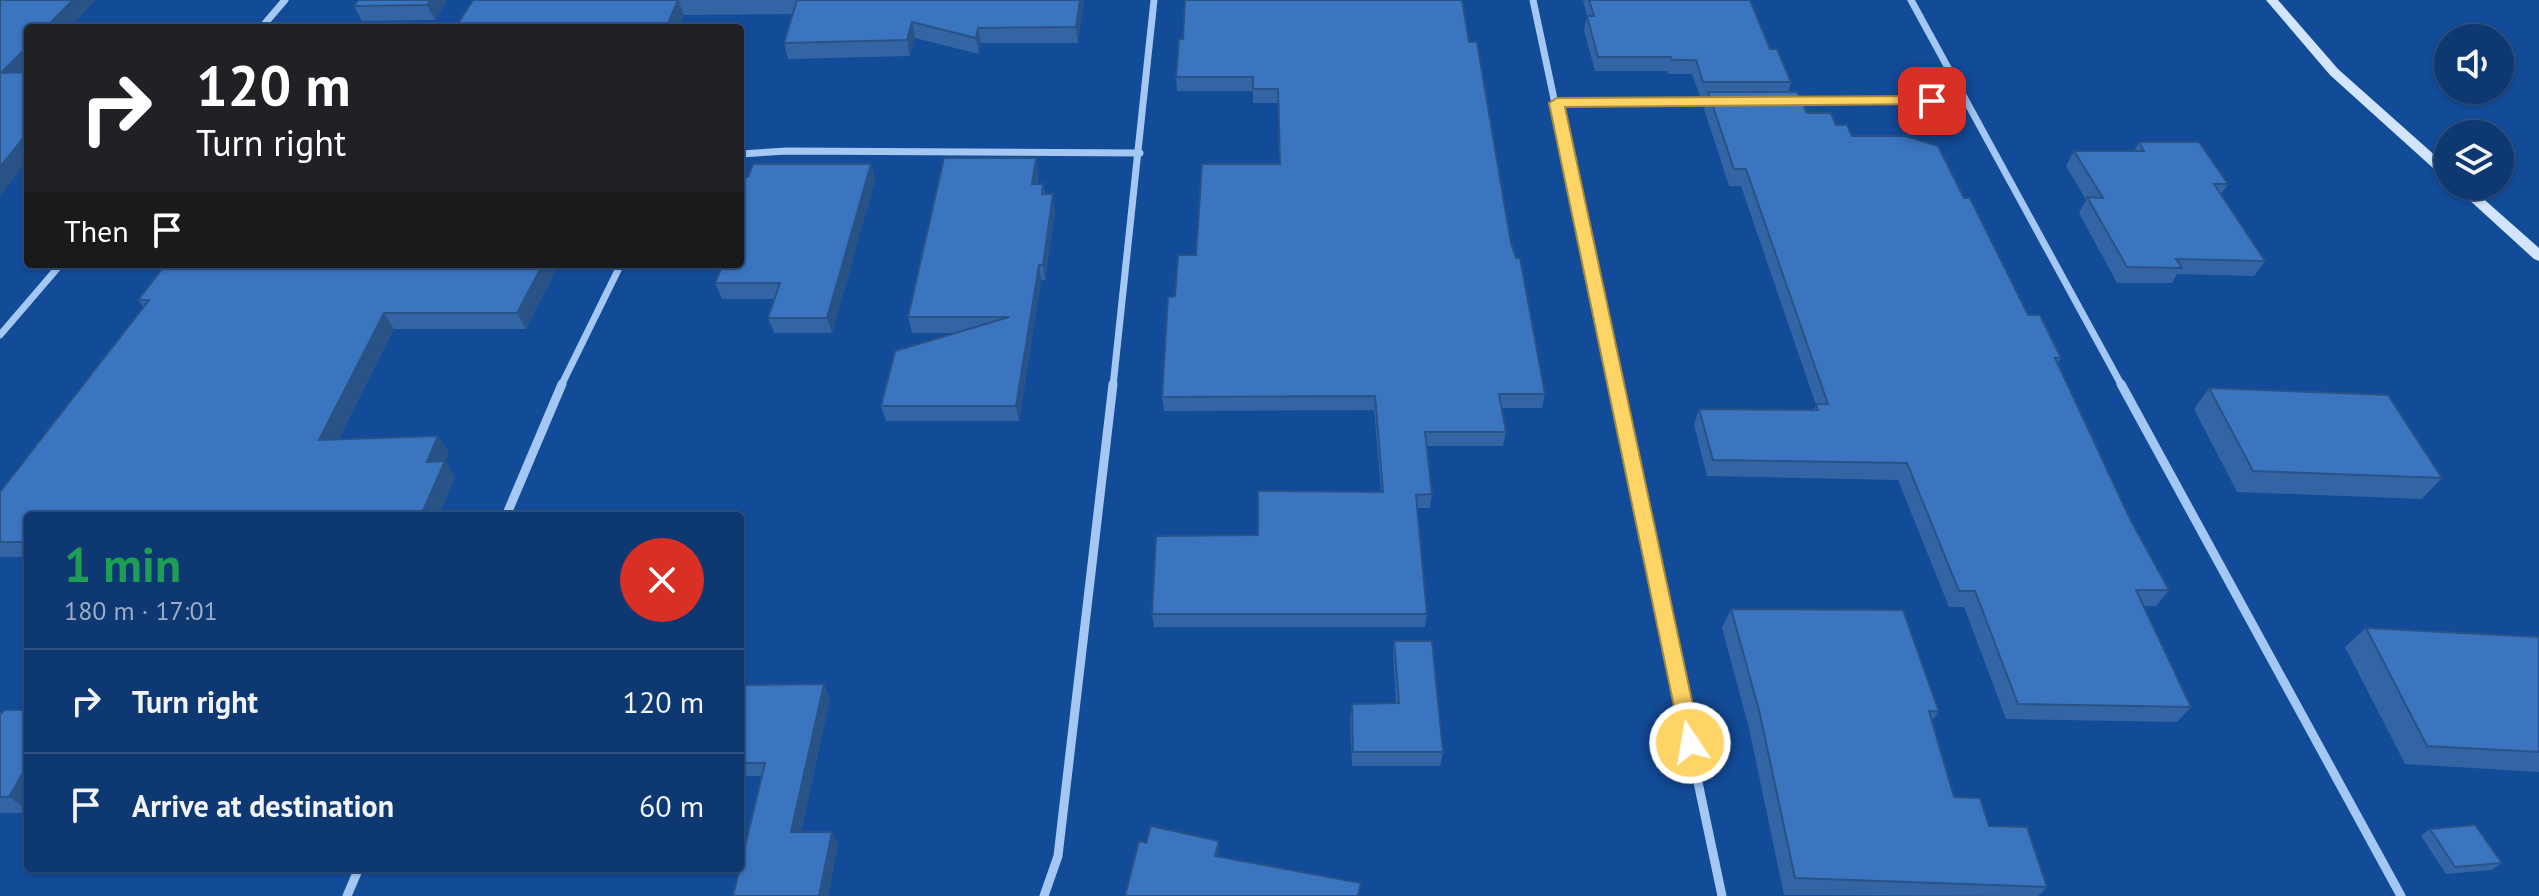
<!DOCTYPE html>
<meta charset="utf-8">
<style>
:root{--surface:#0e3872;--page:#173f77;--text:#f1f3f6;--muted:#9bacc4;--line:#2e5284}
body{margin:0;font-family:"PT Sans",sans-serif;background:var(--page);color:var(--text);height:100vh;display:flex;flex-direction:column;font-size:30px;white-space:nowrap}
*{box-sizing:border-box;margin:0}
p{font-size:26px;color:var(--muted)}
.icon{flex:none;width:44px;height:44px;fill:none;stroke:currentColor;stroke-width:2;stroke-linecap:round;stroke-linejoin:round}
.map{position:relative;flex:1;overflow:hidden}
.drawer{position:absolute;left:24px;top:512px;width:720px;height:360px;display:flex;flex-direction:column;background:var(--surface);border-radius:8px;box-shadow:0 2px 6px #0004,0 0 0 2px var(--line)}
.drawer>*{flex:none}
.banner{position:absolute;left:24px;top:24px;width:720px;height:244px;border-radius:8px;box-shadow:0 2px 6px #0004,0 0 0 2px var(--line);background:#202124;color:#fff;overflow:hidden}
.buttons{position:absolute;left:2434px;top:24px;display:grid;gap:16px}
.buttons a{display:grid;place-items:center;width:80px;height:80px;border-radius:50%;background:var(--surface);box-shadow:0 2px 6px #0004,0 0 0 2px var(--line);font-size:40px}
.pin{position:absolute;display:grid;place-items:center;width:68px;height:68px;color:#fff;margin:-34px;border-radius:16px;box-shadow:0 4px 12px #0006}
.me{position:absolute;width:88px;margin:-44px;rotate:348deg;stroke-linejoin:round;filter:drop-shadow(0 0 6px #0008)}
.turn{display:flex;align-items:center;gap:28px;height:168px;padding:0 40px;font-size:36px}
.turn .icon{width:104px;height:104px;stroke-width:2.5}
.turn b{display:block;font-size:56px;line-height:68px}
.then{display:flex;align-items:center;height:76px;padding:0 40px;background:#0003;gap:16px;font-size:30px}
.round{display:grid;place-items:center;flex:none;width:84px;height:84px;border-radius:42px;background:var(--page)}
.headline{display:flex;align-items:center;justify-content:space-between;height:136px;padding:0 40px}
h1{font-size:48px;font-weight:600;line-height:60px;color:#1e9e55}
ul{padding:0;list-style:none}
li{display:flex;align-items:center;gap:24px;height:104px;padding:0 40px;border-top:2px solid var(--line)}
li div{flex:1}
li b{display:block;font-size:30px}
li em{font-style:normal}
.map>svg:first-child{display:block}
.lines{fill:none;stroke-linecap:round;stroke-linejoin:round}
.minor-far1{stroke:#a4c7f3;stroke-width:7}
.minor{stroke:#a4c7f3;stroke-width:9}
.secondary{fill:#d3e5fd;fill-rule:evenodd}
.wall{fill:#3365a5}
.shaded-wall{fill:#295286}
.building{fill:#3b75c0;stroke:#295286;stroke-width:2}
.route{fill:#ffd466;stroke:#a68a42;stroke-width:2}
</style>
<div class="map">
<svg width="2539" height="896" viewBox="0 0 2539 896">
<rect width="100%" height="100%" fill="#124b98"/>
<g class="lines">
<g class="minor-far1">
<path d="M1533,0L1615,386"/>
<path d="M1911,0L2122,386"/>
<path d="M261,28L285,0"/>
<path d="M1793,101H1964"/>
<path d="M1557,103L1715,102"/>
<path d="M740,154L787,151L1140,153"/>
<path d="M0,335L61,264"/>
<path d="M561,386L621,264"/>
<path d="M1113,386L1154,0"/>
</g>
<g class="minor">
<path d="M1614,384L1722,896"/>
<path d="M2121,384L2401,896"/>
<path d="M506,516L562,384"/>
<path d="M347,896L359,868"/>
<path d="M1044,896L1058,856L1113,384"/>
</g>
<g class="secondary">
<path d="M2266,0H2278L2338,69L2448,167V178L2443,177L2330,75Z"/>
<path d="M2454,186H2469L2539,248V261L2534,259Z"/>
</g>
</g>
<g class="wall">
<path d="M447,0L435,20L362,21L354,6Z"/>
<path d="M473,0H1084L1078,43H981L979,54L915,38L910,56L788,59L784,43L793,14L684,15L679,28H455Z"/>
<path d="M1583,0H1750L1770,49L1791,82L1788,92L1807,113L1836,125L1852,136L1964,198L2028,315L2061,358L2057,364L2131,521L2169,590L2156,606H2143L2191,707L2177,722L2006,719L1964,607H1949L1898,480L1707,476L1694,425L1699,409L1814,410L1816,405L1741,186H1729L1704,109L1708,96H1700L1692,74H1669L1667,71H1595L1584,30L1587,16Z"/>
<path d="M1469,42L1511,243L1545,394L1542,408H1502L1506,432L1503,446H1427L1432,494L1430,508H1417L1427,614L1425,627H1154L1152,614L1258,535L1381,492L1374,410L1164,411L1162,397L1175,296L1196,255L1279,164L1278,103H1253V91H1177L1176,77Z"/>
<path d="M2139,142L2228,184L2221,194L2265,261L2254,276L2177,274L2172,283H2117L2079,213L2086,200L2066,166L2074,151H2134Z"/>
<path d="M1036,158L1038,173L1037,184H1043L1045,194L1055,210L1045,280H1041L1019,421H886L881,406L957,333H912L908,317Z"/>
<path d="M871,164L875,180L832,333H774L768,318L775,299H722L715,283L740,264L748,177Z"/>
<path d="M559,264L526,329H394L339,439L438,436L449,452L445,461L455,477L439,516H28V557H0V492L144,307L138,300Z"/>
<path d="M2209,388L2442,478L2422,499L2237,492L2194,409Z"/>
<path d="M1731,609L1939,712L1932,721L1954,797L1989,826L2047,887L2038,896L1784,895L1749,728L1722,628Z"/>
<path d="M2366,628L2539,637V772L2405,764L2345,647Z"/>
<path d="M1394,641L1443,752L1440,766H1352L1350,718L1352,704L1396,703L1393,655Z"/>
<path d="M740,685L830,698L801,832H832L838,845L828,896H733L762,776H740Z"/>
<path d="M28,710V813H0V713Z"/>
<path d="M2430,829L2502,863L2492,870L2446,874L2421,836Z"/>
</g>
<g class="shaded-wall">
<path d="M73,0H96L69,28H45Z"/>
<path d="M430,0H447L435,20L427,5Z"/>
<path d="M678,0L684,15L679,28H666Z"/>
<path d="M1080,0H1084L1078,43L1076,27Z"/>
<path d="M912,22L915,38L910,56L907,40Z"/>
<path d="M978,28L981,43L979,54L976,38Z"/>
<path d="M28,46V70L12,86L1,73Z"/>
<path d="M28,132V160L0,196V167Z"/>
<path d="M1036,158L1038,173L1034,199L1032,184Z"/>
<path d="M871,164L875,180L832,333L827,318Z"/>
<path d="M1053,194L1055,210L1045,280L1043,265Z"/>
<path d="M543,264H559L526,329L517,313Z"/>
<path d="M1039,265L1041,280L1019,421L1016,406Z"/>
<path d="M384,313L394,329L331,455L319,440Z"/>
<path d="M438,436L449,452L438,478L427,462Z"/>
<path d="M445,461L455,477L439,516H427L423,511Z"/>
<path d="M824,684L830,698L798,845L791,832Z"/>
<path d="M28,764V810L9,797Z"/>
<path d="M832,832L838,845L828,896H819Z"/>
<path d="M1219,841V853L1216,868L1215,856Z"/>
</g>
<g class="building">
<path d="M0,0H73L45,28H28V46L1,73L28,72V132L0,167Z"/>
<path d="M358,0H430L427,5L354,6Z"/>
<path d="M473,0H678L666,28H455Z"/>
<path d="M797,0H1080L1076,27L978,28L976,38L912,22L907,40L784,43Z"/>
<path d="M1185,0H1462L1469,42H1477L1511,243L1516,258H1520L1545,394H1499L1506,432H1425L1432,494L1416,495L1427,614H1152L1156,536L1258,535V491L1383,492L1375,396L1162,397L1168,297L1175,296L1178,255H1196L1202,164H1280L1278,89H1253V77H1176L1179,39H1183Z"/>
<path d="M1589,0H1750L1770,49H1777L1791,82H1703L1696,60H1672L1671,57H1598L1587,16H1594Z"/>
<path d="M1708,92H1797L1807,113H1831L1836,125H1847L1852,136H1906L1938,146L1964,198H1970L2028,315H2040L2061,358H2055L2131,521L2169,590H2136L2191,707L2018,704L1975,591H1959L1907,463L1713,460L1699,409L1818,410L1816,404H1828L1746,169H1734Z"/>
<path d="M2139,142H2199L2228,184H2214L2265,261L2176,259L2182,268L2127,267L2087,197L2103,198L2074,151H2144Z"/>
<path d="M944,158H1036L1032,184H1043L1042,194H1053L1043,265H1039L1016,406H881L895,351L1009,317H908Z"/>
<path d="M753,164H871L827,318H768L780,283H715L723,264H740V177H748Z"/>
<path d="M166,264H543L517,313H384L319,440L438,436L427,462L445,461L423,511H418L416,516H28V542H0V492L149,300H138Z"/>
<path d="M2209,388L2388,395L2442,478L2253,471Z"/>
<path d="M1731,609L1903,610L1939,712L1929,711L1954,797L1980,798L1989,826L2027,827L2047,887L1795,878L1759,710Z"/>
<path d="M2366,628L2539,637V752L2427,746Z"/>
<path d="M1394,641H1432L1443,752H1353L1352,704L1399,703Z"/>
<path d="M824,684L791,832H832L819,896H733L765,763H740V685Z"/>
<path d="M4,710H28V764L9,797H0V713H2Z"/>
<path d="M2475,825L2502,863L2455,867L2430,829Z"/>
<path d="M1151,826L1219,841L1215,856L1361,883L1358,896H1125L1139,841L1146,843Z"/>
</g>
<path class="route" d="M1932,96L1937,98V104L1565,107L1701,743L1698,750L1690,753L1683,750L1549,103L1557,98Z"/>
</svg>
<div class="buttons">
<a><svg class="icon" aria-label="sound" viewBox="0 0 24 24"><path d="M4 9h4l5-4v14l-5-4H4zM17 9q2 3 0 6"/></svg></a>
<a><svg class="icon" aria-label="layers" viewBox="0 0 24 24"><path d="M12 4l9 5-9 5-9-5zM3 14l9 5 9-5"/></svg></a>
</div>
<div class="pin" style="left:1932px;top:101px;background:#d93025"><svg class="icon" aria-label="arrive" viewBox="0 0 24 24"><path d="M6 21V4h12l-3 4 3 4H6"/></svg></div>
<svg class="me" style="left:1690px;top:743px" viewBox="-20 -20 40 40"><circle r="17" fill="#ffd466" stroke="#fff" stroke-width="3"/><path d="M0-11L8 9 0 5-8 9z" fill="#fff"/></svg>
<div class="banner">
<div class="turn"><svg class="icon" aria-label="right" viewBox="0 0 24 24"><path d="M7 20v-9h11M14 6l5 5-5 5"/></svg><div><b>120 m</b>Turn right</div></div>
<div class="then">Then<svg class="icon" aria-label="arrive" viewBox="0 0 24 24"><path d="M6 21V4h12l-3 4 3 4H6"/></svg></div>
</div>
<section class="drawer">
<div class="headline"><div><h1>1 min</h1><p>180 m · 17:01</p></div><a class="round" style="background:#d93025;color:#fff"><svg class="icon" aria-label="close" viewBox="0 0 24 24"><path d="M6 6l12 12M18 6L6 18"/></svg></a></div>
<ul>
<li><svg class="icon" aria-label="right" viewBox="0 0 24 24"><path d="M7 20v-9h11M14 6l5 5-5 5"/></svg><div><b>Turn right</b></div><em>120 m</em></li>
<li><svg class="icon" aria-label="arrive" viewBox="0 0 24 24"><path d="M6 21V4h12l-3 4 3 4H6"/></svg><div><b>Arrive at destination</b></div><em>60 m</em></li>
</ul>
</section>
</div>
